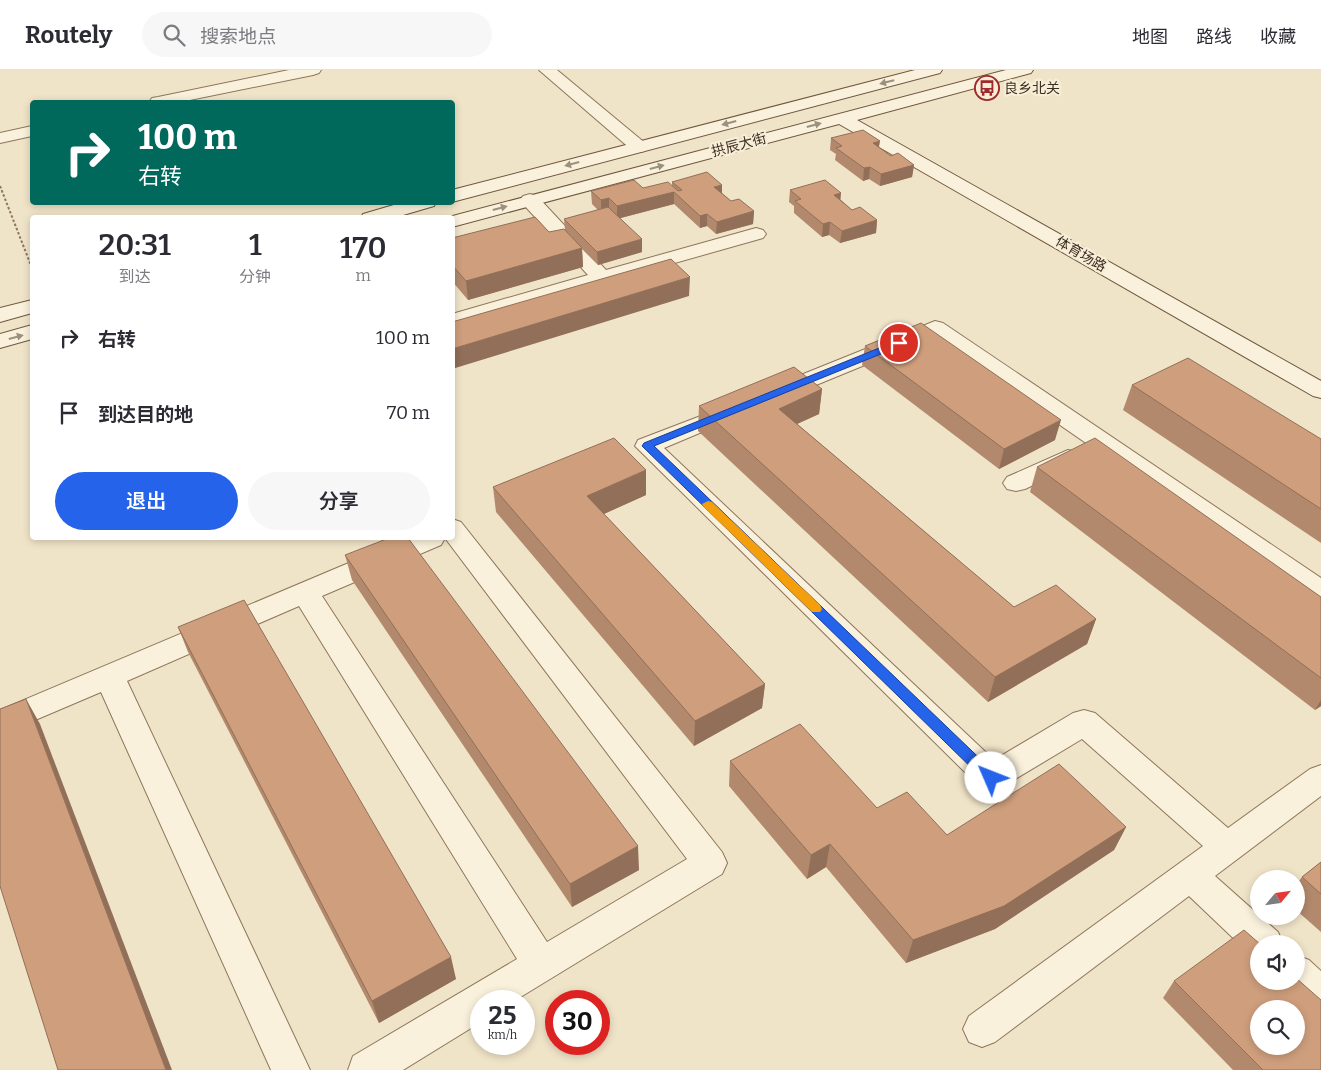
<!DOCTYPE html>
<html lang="zh">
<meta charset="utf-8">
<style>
:root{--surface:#fff;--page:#f7f7f7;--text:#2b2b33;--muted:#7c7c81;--line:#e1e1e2;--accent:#2563eb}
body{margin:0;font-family:Bitter,"Noto Sans SC",serif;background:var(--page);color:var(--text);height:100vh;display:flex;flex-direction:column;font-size:19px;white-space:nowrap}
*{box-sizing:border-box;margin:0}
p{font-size:16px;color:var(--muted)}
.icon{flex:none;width:28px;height:28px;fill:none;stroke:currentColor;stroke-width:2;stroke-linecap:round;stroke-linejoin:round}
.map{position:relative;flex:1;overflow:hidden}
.panel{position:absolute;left:30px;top:145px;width:425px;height:325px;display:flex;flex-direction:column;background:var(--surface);border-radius:5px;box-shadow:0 2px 8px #0003}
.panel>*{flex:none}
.hud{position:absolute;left:30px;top:30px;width:425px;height:105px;border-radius:5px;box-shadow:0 2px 8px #0003;background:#00695c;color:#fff;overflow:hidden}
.needle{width:32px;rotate:61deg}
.fabs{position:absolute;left:1250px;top:800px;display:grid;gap:10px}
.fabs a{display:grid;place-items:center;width:55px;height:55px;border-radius:50%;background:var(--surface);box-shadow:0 2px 8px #0003;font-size:25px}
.speed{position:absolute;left:470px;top:920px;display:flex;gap:10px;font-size:25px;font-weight:700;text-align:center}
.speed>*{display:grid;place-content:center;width:65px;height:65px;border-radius:50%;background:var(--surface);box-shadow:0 2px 8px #0003;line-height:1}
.speed small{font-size:12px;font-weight:400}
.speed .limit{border:8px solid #d22;background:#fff;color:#111}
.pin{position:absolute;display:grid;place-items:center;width:42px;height:42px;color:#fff;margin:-21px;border:2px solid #fff;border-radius:50%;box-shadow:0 1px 5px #0007}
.me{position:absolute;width:55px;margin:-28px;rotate:314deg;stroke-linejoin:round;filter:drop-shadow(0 0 4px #0008)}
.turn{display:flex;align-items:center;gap:18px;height:105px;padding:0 25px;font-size:22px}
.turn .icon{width:65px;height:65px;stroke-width:2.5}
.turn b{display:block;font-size:35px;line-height:42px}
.eta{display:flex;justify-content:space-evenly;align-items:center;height:85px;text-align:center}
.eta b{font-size:30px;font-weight:600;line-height:35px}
.primary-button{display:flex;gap:10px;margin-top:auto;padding:10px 25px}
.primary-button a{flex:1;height:58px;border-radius:30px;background:var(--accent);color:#fff;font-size:20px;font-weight:600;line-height:58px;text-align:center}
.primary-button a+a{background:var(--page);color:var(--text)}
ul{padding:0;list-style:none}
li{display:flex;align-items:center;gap:15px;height:75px;padding:0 25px}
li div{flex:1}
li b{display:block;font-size:19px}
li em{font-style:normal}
header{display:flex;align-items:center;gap:30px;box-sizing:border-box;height:70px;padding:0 25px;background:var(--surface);border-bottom:1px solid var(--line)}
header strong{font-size:24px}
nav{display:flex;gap:28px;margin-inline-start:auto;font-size:18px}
.search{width:350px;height:45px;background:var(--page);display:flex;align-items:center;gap:12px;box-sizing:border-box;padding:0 18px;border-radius:28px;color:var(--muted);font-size:19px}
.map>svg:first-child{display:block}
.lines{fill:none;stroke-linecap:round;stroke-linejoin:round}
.street-casing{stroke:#8d765c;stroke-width:2}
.secondary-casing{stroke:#6f573f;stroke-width:2}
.path{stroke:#8d765c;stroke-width:2;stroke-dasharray:2.5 2;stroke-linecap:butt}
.street{fill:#faf1dc;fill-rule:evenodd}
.secondary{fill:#faf1dc;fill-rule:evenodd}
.wall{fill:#b2896c}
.shaded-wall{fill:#916f58}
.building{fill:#cf9f7d;stroke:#916f58;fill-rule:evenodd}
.oneway{fill:#9c907e}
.route{fill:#2563eb;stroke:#184099}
.slow{fill:#f59e0b}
.labels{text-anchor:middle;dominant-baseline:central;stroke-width:4.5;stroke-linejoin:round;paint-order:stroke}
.far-poi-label{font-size:14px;fill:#3d2e20;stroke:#f7eed8;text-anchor:start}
.far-street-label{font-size:14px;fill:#3d2e20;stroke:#f7eed8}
</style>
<header>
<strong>Routely</strong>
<div class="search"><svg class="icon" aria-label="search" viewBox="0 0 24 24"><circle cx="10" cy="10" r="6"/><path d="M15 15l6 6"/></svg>搜索地点</div>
<nav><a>地图</a><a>路线</a><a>收藏</a></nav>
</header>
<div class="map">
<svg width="1321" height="1000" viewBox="0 0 1321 1000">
<rect width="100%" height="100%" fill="#f0e4c8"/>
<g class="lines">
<defs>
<g id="street">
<path d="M289,0H321L319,3L313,5L180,32H149L152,28L158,27Z"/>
<path d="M539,0H557L645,73L648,77L645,81L639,82L633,81Z"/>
<path d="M32,56V66L0,73V63Z"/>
<path d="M530,124L537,126L606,200L756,158L763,160L766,164L763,168L452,256V244L588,205L523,134L520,130L523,126Z"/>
<path d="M935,251L943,253L1321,508V532L1311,529L933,267L782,329L774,331L766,329L762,324L766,319Z"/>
<path d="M732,334L740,336L744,341L740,346L664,378L994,690L1073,643L1084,640L1095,643L1228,758L1310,699L1321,695V726L1215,806L1278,862L1283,874H1259V888L1252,886L1189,826L995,972L982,977L969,972L963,959L969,946L1203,776L1082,669L1002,717L991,721L980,717L635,376L638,370Z"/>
<path d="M1068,380L1077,382L1081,388L1077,394L1025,419L1016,421L1007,419L1003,413L1007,407Z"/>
<path d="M452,449L461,452L722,782L727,793L722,804L514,931H481V952L403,1000H348L353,986L517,889L299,536L127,611L310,1000H271L101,622L0,665V640L408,468H452ZM445,468L687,789L547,872L322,526L441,475Z"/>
<path d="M1296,885L1309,890L1321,901V943L1308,937L1282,911H1296Z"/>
</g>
<g id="secondary">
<path d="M915,0H942L940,3L452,132V120Z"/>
<path d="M1006,0H1033L1031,3L857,50L1321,311V328L1313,326L839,54L452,157V148H445Z"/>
<path d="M404,132H436L434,136L393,148H361L363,144Z"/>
<path d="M32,230V243L0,252V238Z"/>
<path d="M32,255V269L0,278V264Z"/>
</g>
</defs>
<use href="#street" class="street-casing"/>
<use href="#secondary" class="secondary-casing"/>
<path class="path" d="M0,116L32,198"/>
<use href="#street" class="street"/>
<use href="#secondary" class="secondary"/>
</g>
<g class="wall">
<path d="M831,68L879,77L891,86L914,95L912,107L880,116L869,109L863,111L835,90L836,84L830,80Z"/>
<path d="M672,112L722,123L731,131L754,141L753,154L716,164L707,156L700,158L674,134L620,148L642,182L598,195L582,179L583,197L468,230L452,211V168L549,162L565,160L564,149L598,140L592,134L591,121L643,118L672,115Z"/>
<path d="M790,120L841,130L852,140L877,150L876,163L840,173L829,165L822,167L794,143V136L789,132Z"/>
<path d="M865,276L1055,370L999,399L862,295Z"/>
<path d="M1132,315L1321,369V473L1123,340Z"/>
<path d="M822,319L819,344L797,354L1014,537L1096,549L1087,574L988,632L698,361L699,336Z"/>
<path d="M1037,397L1321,527V636L1315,640L1030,422Z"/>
<path d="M493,417L646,425L604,444L765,614L762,638L694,676L496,442Z"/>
<path d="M345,485L639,800L572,837L352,510Z"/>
<path d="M178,557L456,909L379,953L188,582Z"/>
<path d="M730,691L877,738L947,765L1126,757L1114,780L995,859L906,893L826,797L807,809L729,716Z"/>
<path d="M1321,792V862L1296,840V815L1302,807Z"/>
<path d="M1174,911L1321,1000H1233L1163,928Z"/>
</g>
<g class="shaded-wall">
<path d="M880,71L878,83L873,73Z"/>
<path d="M914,95L912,107L880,116L881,104Z"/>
<path d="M870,97L869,109L863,111L864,98Z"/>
<path d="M722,115V127L714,117Z"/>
<path d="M674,122V134L617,149V136Z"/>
<path d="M841,123L840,136L834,125Z"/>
<path d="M609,128V141L601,143V130Z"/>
<path d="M754,141L753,154L716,164L717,152Z"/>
<path d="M707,144V156L700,158V146Z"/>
<path d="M877,150L876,163L840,173L842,161Z"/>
<path d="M830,152L829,165L822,167L823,154Z"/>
<path d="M642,169V182L598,195L597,182Z"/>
<path d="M582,178L583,197L468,230L466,211Z"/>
<path d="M690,207L689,226L452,299V279Z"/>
<path d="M822,319L819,344L777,363L779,339Z"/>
<path d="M1061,350L1055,370L999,399L1004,379Z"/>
<path d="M646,400V425L588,451L587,426Z"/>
<path d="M1096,549L1087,574L988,632L995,607Z"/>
<path d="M765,614L762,638L694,676L695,651Z"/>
<path d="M26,629L40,654L172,1000H166Z"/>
<path d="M1321,630V636L1315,640Z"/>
<path d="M1126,757L1114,780L995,859L906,893L913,870Z"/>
<path d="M830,774L826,797L807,809L811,785Z"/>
<path d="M638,776L639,800L572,837L570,814Z"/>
<path d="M451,887L456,909L379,953L372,931Z"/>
</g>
<g class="building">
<path d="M863,60L880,71L873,73L891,86L898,83L914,95L881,104L870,97L864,98L836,78L842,76L831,68Z"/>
<path d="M707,102L722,115L714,117L731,131L739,129L754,141L717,152L707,144L700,146L674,122L617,136L609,128L601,130L591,121L634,110L643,118L668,112L678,121L682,120L672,112Z"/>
<path d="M825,110L841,123L834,125L852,140L860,137L877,150L842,161L830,152L823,154L795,131L801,129L790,120Z"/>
<path d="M608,137L642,169L597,182L564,149Z"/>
<path d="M535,147L549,162L564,159L582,178L466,211L452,195V168Z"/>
<path d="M671,189L690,207L452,279V252Z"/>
<path d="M921,253L1061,350L1004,379L865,276Z"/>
<path d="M1188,288L1321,369V439L1132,315Z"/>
<path d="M794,297L822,319L779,339L1014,537L1056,515L1096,549L995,607L699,336Z"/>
<path d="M614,368L646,400L587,426L765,614L695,651L493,417Z"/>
<path d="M1095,368L1321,527V608L1037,397Z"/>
<path d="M389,468H408L638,776L570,814L345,485Z"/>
<path d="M244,530L451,887L372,931L178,557Z"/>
<path d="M26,629L166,1000H58L0,816V639Z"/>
<path d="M800,654L877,738L907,722L947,765L1059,694L1126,757L1004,836L913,870L830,774L811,785L730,691Z"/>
<path d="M1321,792V824L1302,807Z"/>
<path d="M1244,860L1260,874H1259V911H1296V908L1321,930V1000H1263L1174,911ZM1259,939H1296V976H1259Z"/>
</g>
<defs><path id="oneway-solid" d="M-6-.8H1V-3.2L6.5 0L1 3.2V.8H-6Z" transform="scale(1.25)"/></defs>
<g class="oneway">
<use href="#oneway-solid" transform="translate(887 12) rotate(166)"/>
<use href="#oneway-solid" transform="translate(729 53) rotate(165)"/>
<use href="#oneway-solid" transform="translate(814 55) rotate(-15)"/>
<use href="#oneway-solid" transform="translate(572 94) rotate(165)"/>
<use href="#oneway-solid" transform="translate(657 97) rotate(-15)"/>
<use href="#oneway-solid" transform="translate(500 138) rotate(-15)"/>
<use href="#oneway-solid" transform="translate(16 267) rotate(-15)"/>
</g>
<path class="route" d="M899,270L903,271V275L654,376L996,704L998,708L996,712L991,713L986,712L642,376L644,373Z"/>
<path class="slow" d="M708,431L712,432L820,535L822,539L820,542H812L704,437L702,434Z"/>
<defs>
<symbol id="bus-ring" viewBox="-11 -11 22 22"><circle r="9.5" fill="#f7eed8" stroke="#9e2a2b" stroke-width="1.5"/><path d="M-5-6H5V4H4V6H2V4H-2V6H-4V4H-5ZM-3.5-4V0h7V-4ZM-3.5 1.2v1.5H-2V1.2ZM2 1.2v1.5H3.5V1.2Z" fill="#9e2a2b"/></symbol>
</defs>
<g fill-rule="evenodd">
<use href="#bus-ring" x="973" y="4" width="28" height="28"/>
</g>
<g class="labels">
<g class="far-poi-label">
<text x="1004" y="18">良乡北关</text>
</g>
<g class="far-street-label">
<text transform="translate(739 75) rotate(-15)">拱辰大街</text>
<text transform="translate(1081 184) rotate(30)">体育场路</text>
</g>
</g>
</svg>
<div class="fabs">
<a><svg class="needle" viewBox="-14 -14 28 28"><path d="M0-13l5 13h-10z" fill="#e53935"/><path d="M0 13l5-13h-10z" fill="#7c7c81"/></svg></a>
<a><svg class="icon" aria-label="sound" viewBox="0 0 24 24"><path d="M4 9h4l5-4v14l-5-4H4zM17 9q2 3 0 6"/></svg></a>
<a><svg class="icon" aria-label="search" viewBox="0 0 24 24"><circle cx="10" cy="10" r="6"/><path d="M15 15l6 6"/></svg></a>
</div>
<div class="speed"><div>25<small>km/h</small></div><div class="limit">30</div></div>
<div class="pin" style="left:899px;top:273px;background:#d93025"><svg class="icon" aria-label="arrive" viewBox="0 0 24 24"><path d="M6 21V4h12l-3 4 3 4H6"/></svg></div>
<svg class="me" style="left:991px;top:708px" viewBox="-20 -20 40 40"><circle r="19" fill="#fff"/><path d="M0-13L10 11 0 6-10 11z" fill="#2563eb"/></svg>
<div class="hud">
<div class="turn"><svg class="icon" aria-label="right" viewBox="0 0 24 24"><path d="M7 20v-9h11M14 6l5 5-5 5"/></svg><div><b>100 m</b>右转</div></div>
</div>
<section class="panel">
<div class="eta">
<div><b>20:31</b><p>到达</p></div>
<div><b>1</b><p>分钟</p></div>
<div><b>170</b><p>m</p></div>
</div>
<ul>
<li><svg class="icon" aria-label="right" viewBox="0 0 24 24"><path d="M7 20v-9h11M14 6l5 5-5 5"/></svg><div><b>右转</b></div><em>100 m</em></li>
<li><svg class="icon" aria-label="arrive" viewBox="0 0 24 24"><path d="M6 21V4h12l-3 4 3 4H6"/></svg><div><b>到达目的地</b></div><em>70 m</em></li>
</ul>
<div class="primary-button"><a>退出</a><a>分享</a></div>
</section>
</div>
